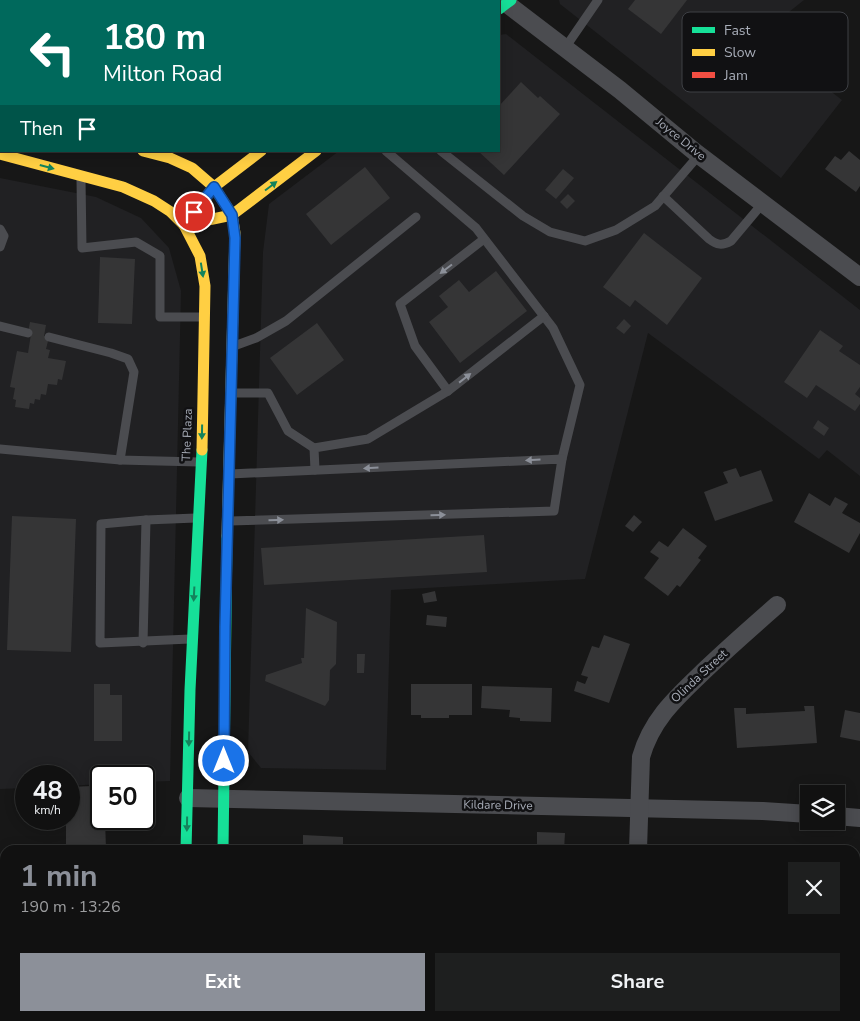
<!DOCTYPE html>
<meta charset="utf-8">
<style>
:root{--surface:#111;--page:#1e1f1f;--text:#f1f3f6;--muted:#9c9d9f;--line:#303131;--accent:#8c9099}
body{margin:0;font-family:"Nunito Sans",sans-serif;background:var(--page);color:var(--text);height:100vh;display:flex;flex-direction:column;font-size:19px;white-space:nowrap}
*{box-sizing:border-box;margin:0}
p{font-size:16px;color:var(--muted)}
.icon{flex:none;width:28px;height:28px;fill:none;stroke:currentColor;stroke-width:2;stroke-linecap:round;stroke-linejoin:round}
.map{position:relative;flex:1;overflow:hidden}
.sheet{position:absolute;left:0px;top:845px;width:860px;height:176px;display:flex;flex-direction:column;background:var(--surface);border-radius:15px 15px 0 0;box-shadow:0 2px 12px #0003,0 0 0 1px var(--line)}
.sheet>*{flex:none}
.guide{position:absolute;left:0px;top:0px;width:500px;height:152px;box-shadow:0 2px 12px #0003,0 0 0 1px var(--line);background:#00695c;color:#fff;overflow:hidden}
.buttons{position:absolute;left:800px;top:785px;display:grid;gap:10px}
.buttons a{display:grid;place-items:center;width:45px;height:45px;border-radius:0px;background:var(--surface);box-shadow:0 2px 12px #0003,0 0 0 1px var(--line);font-size:25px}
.speed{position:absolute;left:15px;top:765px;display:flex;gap:10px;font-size:25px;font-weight:700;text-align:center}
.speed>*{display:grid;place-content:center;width:65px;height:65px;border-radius:50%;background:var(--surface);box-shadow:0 2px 12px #0003,0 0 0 1px var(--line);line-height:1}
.speed small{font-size:12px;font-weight:400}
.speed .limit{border:2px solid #111;border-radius:8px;background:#fff;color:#111}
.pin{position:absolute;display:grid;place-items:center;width:42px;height:42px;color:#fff;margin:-21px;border:2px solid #fff;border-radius:50%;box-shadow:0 1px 5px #0007}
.me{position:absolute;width:55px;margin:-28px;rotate:0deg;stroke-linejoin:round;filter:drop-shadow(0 0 4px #0008)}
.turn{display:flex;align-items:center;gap:18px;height:105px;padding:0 20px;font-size:22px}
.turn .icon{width:65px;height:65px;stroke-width:2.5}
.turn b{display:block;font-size:35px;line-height:42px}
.then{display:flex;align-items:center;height:48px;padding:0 20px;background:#0003;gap:10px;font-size:19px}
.round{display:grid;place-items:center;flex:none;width:52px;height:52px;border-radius:0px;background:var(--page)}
.headline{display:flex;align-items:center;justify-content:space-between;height:85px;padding:0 20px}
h1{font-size:30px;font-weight:700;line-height:38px;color:var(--accent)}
.primary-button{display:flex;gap:10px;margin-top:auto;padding:10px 20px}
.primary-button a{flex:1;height:58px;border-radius:0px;background:var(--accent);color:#fff;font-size:20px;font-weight:700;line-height:58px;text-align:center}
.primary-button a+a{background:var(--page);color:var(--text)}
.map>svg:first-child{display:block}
.built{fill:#212123}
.building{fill:#353536}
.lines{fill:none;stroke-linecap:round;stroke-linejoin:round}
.lane{stroke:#4b4c50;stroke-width:9}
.street{stroke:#4b4c50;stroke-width:18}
.fast{stroke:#16e098;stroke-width:11}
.slow{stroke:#ffcf43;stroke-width:11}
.jam{stroke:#f24e42;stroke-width:11}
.oneway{fill:#14835c}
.oneway2{fill:#8c9099}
.route-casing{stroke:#114b97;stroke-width:12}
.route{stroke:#1a73e8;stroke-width:9}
.labels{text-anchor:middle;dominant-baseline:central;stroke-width:5;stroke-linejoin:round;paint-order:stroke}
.street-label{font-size:12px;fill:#a8adb8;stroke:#111113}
.key{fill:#111113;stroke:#3e4045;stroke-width:1}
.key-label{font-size:14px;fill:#a8adb8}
</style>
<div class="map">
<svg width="860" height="1021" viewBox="0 0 860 1021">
<rect width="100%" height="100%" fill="#171717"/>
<g class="built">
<path d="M6,0H415L6,1Z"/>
<path d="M559,0H804L759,36L842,100L781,178L560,4Z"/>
<path d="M506,34L860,310V476L827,450L819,459L648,333L585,579L391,590L386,770L261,768L248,752L263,252L269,204L339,151H499V35Z"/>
<path d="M0,178L96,197L141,218L169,248L181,291L170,781L144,782V776H101V784L69,786V776H26V788L0,789Z"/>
</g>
<g class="building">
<path d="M635,0H687L661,34L628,9Z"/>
<path d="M521,82L538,98L540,96L560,114L504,175L478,151H499V106Z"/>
<path d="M849,151L860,160V186L856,192L825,169L835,156L841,160Z"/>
<path d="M365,167L390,198L331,245L306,214Z"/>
<path d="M563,169L574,178L556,199L545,190Z"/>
<path d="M568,194L575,201L567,209L560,202Z"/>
<path d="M644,233L702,278L667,325L635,300L630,307L603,287Z"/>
<path d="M100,257L135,259L132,324L98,323Z"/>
<path d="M496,271L527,311L460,363L429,322L448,307L439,296L459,280L469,292Z"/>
<path d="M624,319L631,326L624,334L616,328Z"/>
<path d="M30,322L46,325L44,336L49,337L46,349L50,350L48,358L66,361L62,380L58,379L57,385L48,384L46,395L41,394L40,400L35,399L34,404L30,403L29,409L15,407L16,400L13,399L15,388L10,387L17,351L28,353L31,334L28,333Z"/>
<path d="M317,323L344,360L297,395L270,358Z"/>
<path d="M820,330L843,346L839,351L860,365V387L855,394L860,398V404L855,411L816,385L807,398L784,382Z"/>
<path d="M818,420L829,428L824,436L813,428Z"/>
<path d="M736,468L740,477L761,470L773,501L715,521L704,492L728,483L723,472Z"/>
<path d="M809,493L830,506L835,497L848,504L842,513L860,523V533L849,553L794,522Z"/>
<path d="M634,515L642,522L633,532L625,526Z"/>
<path d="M12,516L76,519L71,652L7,650Z"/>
<path d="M683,528L707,546L698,558L701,560L680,587L677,585L668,596L644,578L659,558L650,552L659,541L668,547Z"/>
<path d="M484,535L487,572L264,585L261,548Z"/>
<path d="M435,591L437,601L424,603L422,594Z"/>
<path d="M306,608L337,622L336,664L330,670L329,700L325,706L265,681L266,675L302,663L301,658H304Z"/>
<path d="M427,615L447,617L446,627L426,625Z"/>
<path d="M604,635L630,644L609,703L574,691L577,681L585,684L588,677L581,675L592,646L599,648Z"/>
<path d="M357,654H365L364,673H357Z"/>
<path d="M94,684H110V695H122V741H94Z"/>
<path d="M411,684H472V715H449V718H421V715H411Z"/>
<path d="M482,686L552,688L551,722L520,721V718L509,717L510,710L481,708Z"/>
<path d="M804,706H814L817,743L737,748L734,708H746V714L805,711Z"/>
<path d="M845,710L860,713V741L840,737Z"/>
<path d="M92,786L91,814H101V819H105L106,849L66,850V819H69V787Z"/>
<path d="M537,832L565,833L564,850H537Z"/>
<path d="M303,835L343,837V850H293V844H303Z"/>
<path d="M855,877H860V920L855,919Z"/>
<rect x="287" y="1016" width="31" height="5"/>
</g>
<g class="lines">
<g class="lane">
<path d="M35,1V0"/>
<path d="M165,1L166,0"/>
<path d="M240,1V0"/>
<path d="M565,48L598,0"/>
<path d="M386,151L476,228L553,328L580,385L562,459"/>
<path d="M441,151L523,216L550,232L585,241L616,230L655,206L699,155"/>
<path d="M81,179L82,248L136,242L160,256V317H204"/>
<path d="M663,196L709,239C717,245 722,246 731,241L763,203"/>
<path d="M0,229L4,236L0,247"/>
<path d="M484,239L400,304L415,346L448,391L544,316"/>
<path d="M0,326L28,333"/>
<path d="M49,337L111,353L128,359L134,372L120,460"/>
<path d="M234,346L256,338L286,321L416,217"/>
<path d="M233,393H268L288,431L314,448"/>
<path d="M0,449L120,460L199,462"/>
<path d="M315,470L314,448L368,439L448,391"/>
<path d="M230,521L554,511L562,459L230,474"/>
<path d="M190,639L100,643L101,524L146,520L196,518"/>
<path d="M143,643L146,520"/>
</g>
<g class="street">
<path d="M502,0L620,90L695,152L860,277"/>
<path d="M188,798L763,811L809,814"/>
<path d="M836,816L860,818"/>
<path d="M638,850L641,757C652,718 678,696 706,669C729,647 753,626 777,605"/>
<path d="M633,1021V1016"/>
</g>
<g class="fast">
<path d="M499,9L511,0"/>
<path d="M186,850L190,690L202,450"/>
<path d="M223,850L227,536"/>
<path d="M182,1016V1021"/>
</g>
<g class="slow">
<path d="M455,1L457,0"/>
<path d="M143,151L170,158L192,168L214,187L232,215L235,233L227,536"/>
<path d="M0,154L123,187L154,201L171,212L184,225L200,256L205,286L202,450"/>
<path d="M184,225L232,215L316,151"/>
<path d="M184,225L214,187L261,151"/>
<path d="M221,1016V1021"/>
</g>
<path class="jam" d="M0,125H1"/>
</g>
<defs><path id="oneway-solid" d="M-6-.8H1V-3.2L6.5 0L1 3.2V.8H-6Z" transform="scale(1.25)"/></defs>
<g class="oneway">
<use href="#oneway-solid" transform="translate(47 167) rotate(15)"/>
<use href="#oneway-solid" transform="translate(271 186) rotate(-37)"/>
<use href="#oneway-solid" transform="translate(202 270) rotate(81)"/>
<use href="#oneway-solid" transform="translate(202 432) rotate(91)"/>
<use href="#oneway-solid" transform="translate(194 594) rotate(93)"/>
<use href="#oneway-solid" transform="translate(189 739) rotate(91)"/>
<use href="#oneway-solid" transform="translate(187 824) rotate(91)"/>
</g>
<g class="oneway2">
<use href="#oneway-solid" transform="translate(446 269) rotate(143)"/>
<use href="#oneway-solid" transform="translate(465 378) rotate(-38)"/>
<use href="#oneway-solid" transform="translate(533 460) rotate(177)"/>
<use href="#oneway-solid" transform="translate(371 468) rotate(177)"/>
<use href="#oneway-solid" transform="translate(438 515) rotate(-2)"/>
<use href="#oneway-solid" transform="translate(276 520) rotate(-2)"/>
</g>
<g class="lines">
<defs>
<path id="route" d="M194,212L214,187L232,215L235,238L225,627L224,761"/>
</defs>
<use href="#route" class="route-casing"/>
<use href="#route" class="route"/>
</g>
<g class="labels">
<g class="street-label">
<text transform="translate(681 139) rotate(39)">Joyce Drive</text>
<text transform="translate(187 435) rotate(-88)">The Plaza</text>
<text transform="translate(699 676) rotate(-43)">Olinda Street</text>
<text transform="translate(498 805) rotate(1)">Kildare Drive</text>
</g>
</g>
<rect x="682" y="12" width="166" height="80" rx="8" class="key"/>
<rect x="692" y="27" width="23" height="6" fill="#16e098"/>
<rect x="692" y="49" width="23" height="7" fill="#ffcf43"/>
<rect x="692" y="72" width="23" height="6" fill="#f24e42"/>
<g class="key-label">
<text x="724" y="35">Fast</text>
<text x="724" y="57">Slow</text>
<text x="724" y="80">Jam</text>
</g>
</svg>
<div class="buttons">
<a><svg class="icon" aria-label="layers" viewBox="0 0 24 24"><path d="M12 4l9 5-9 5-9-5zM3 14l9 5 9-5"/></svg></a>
</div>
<div class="speed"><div>48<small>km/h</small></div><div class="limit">50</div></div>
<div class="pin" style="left:194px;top:212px;background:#d93025"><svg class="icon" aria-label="arrive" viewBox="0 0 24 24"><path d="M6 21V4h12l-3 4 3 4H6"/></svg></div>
<svg class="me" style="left:224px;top:761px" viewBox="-20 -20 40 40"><circle r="17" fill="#1a73e8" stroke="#fff" stroke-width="3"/><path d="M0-11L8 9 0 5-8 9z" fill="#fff"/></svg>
<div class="guide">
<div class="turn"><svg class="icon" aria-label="left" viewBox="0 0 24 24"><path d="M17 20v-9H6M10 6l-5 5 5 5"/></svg><div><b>180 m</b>Milton Road</div></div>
<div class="then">Then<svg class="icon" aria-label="arrive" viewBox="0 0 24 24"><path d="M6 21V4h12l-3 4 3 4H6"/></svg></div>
</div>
<section class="sheet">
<div class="headline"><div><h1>1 min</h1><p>190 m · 13:26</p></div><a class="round"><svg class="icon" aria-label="close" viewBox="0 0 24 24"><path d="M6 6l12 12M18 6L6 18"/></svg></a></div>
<div class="primary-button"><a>Exit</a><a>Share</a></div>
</section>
</div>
